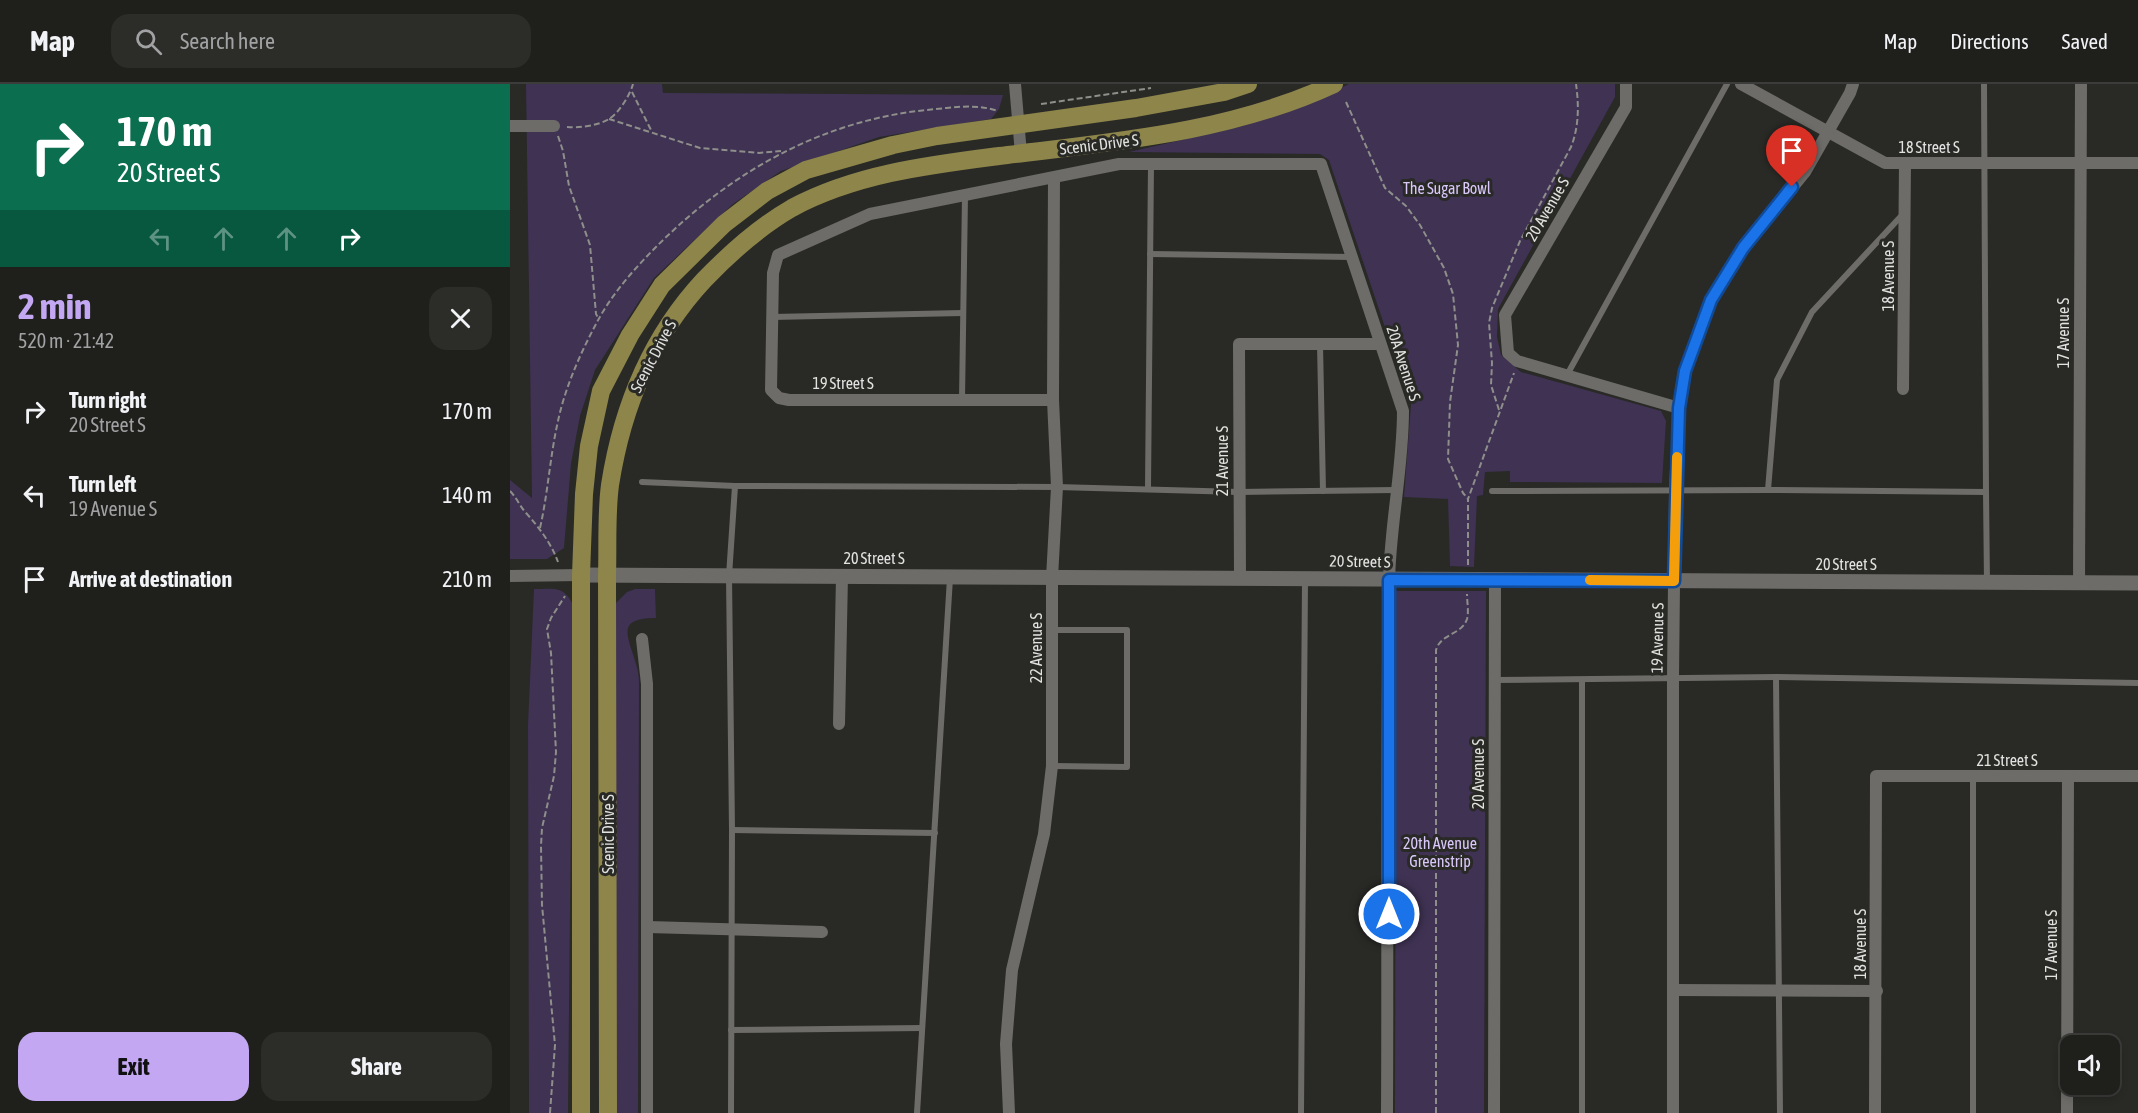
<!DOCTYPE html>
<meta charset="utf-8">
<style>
:root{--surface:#1f1f1c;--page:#2c2c29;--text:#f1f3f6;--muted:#a1a2a3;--line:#3c3d3b;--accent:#c3a7f2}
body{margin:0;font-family:"Asap Condensed",sans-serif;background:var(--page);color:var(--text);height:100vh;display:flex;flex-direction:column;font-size:22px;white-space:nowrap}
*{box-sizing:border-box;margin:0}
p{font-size:20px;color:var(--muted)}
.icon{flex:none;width:33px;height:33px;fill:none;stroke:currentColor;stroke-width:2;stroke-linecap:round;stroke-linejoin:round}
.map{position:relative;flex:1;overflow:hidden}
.panel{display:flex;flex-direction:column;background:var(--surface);width:510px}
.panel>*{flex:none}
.guide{background:#0b6e4f;color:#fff;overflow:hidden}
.controls{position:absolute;left:1550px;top:951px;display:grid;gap:12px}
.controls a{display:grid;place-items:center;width:60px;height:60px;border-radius:12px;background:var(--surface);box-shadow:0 3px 9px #0003,0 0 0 2px var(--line);font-size:30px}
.pin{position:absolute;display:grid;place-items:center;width:51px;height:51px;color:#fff;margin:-62px -26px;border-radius:50% 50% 50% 0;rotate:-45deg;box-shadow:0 0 6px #0007}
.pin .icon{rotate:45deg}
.me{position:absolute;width:66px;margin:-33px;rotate:0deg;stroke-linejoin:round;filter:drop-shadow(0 0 4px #0008)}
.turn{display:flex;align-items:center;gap:21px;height:126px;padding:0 18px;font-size:27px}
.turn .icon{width:78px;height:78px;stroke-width:2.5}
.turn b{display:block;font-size:42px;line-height:51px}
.lanes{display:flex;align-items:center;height:57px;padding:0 18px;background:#0003;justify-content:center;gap:30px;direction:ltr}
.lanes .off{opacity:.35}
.round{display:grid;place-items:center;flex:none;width:63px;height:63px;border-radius:18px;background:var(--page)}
.headline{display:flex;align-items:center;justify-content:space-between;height:102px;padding:0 18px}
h1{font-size:36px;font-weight:700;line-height:45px;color:var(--accent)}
.button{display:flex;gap:12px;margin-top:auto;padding:12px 18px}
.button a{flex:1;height:69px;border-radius:18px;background:var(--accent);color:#111;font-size:24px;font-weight:700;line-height:69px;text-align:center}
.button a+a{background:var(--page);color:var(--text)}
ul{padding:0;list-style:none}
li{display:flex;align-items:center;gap:18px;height:84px;padding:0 18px}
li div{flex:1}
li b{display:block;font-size:22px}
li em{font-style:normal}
header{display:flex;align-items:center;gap:36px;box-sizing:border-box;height:84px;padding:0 30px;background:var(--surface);border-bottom:2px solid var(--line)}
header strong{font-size:28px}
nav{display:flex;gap:33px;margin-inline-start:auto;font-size:21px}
.search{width:420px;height:54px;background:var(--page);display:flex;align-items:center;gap:15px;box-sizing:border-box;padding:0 21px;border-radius:18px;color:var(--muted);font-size:22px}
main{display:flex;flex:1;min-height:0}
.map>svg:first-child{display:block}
.green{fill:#3f3253}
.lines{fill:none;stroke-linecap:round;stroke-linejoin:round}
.path{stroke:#8e8e8b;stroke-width:2;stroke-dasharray:6 3;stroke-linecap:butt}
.service{stroke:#6d6c69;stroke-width:6}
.minor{stroke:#6d6c69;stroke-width:12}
.tertiary{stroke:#6d6c69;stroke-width:15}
.primary{stroke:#8d854a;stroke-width:18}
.route-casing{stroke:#114b97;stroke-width:15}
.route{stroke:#1a73e8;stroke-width:10}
.slow{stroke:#f59e0b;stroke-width:10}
.labels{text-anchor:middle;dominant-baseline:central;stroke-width:6;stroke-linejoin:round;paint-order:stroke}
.street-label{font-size:16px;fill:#e2e2e0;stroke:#292926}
.park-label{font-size:16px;fill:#dac8fb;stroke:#292926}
</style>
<header>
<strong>Map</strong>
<div class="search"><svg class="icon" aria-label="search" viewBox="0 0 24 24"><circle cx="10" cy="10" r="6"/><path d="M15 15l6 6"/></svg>Search here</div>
<nav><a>Map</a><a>Directions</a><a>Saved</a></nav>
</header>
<main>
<section class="panel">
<div class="guide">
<div class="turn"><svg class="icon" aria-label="right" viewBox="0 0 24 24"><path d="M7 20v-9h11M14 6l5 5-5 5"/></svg><div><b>170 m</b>20 Street S</div></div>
<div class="lanes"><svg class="icon off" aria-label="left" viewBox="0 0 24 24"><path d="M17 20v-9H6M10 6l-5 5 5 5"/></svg><svg class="icon off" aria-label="ahead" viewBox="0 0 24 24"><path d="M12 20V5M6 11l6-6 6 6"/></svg><svg class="icon off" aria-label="ahead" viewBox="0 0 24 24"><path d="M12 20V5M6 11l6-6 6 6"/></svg><svg class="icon" aria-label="right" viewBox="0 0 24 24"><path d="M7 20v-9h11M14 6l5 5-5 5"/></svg></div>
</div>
<div class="headline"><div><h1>2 min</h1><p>520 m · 21:42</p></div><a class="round"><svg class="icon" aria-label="close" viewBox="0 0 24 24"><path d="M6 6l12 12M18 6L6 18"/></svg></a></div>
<ul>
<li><svg class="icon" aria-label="right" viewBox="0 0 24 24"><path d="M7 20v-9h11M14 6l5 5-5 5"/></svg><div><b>Turn right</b><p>20 Street S</p></div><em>170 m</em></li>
<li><svg class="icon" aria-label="left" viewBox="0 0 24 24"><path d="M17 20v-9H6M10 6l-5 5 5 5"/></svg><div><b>Turn left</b><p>19 Avenue S</p></div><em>140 m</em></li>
<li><svg class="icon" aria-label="arrive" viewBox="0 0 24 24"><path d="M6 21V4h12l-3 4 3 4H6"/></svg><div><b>Arrive at destination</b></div><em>210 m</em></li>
</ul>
<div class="button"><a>Exit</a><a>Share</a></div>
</section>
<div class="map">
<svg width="1628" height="1029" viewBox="0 0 1628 1029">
<rect width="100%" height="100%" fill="#292926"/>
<g class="green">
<path d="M16,0H152L153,9L493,11L489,25L481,35L369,53L271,87L223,120L144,194L85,286L70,332L61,380L54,464L37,475H0V396L22,414Z"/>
<path d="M839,0H1105V13L988,225L987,253L991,271L1011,288L1151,327L1156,337L1152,399L1000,398V387L975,388L973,411L967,412L964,483L940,482L938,415L894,413L901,321L819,76L810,70L619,68L733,42L795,21Z"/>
<path d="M24,505C44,505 54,501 63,521L58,1029H19L18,641Z"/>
<path d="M125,505H145L146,534C105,534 118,552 126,580C128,586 129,593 129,599L128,1029H104L106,519L117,508Z"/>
<path d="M886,507H976L974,1029H885Z"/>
</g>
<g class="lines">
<g class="path">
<path d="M122,8L142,48"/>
<path d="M836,18L875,104L896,122L910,141L934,184L943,210L948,261L940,318L938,375L953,409L958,415"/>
<path d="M531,20L641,4"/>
<path d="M99,35L190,64L249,69L271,67"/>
<path d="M57,43C68,44 88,42 99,35C109,29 120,11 123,0"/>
<path d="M48,52L53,67L59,102L80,161L86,230L89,235"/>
<path d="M989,326L981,301L982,279L979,239L982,224L1010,157L1061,63C1069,43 1069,21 1066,0"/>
<path d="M0,407C7,414 10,423 17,430C30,445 41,459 48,478"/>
<path d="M30,444C38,409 40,372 48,337C55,304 70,270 86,240C101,211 124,185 147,162C221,88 311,37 416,26C440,24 465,19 488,27"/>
<path d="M958,481V415L1004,289"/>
<path d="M40,1029L45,961L32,821L31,762L32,744L44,692L46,668L41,569L37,545L41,534L55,512"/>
<path d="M926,1029V566C931,549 952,551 957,535C959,528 957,518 957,510"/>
</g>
<g class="service">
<path d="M640,170L841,173"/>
<path d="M262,233L453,229"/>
<path d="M810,260L813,407"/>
<path d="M1057,291L1217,0"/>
<path d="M452,316L455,111"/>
<path d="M132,398L225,402L547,403L729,408L886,406"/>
<path d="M638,404L641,80"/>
<path d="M1258,406L1267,296L1302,228L1394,129"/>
<path d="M982,407L1258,406L1476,408L1474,0"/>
<path d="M1476,408L1477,498"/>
<path d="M1266,593L1270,1029"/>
<path d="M985,596L1266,593L1628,599"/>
<path d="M1072,596V1029"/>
<path d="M543,682L617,683V546H543"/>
<path d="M1463,692V1029"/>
<path d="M222,746L425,749"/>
<path d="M221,946L412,944"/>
<path d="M221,1029L222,746L219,492L225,402"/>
<path d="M407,1029L440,494"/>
<path d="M791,1029L795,496"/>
</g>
<g class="minor">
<path d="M505,0L511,70"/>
<path d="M1116,0V23L995,231L998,269L1007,277L1169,324"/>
<path d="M1231,0L1375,79H1628"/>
<path d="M0,42H44"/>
<path d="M1393,305L1395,79"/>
<path d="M543,316H279L269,314L261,306L263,189L268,171L360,130L609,80H811L893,327C893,384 880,441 879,498C876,675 878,852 877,1029"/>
<path d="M0,492L71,491"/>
<path d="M730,493L729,260H870"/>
<path d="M1569,499L1571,0"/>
<path d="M132,555L137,600V1029"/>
<path d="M329,640L332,492"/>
<path d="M138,843L312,848"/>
<path d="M1163,906L1367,907"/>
<path d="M499,1029L496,960L502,886L534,750L542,682V494L547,403L543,316L544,94"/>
<path d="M984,1029L985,495"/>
<path d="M1163,1029V594L1165,406L1169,324L1175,287L1201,216L1233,164L1295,88L1340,9L1343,0"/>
<path d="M1365,1029L1366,692H1628"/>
<path d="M1557,1029L1558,692"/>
</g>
<path class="tertiary" d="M71,491L1628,499"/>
<g class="primary">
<path d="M71,1029V491L74,410L79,362L91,307L120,251L152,201L214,140L257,107L296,86L383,61L427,52L626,24L714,8L738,0"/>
<path d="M98,1029L97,491C98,462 96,431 100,401C112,324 140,254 194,196C220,169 249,143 282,124C345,90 419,81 489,72C602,58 719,49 824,0"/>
</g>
</g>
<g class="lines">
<defs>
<path id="route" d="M879,830V496L1164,497L1169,324L1175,287L1201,216L1233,164L1282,103"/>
</defs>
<use href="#route" class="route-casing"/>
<use href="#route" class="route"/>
<path class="slow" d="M1080,496L1164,497L1167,373"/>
</g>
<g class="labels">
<g class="street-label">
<text transform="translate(589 60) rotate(-7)">Scenic Drive S</text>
<text x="1419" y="63">18 Street S</text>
<text transform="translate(1037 125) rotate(-60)">20 Avenue S</text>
<text transform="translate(1378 192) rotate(-90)">18 Avenue S</text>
<text transform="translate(1553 249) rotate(-90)">17 Avenue S</text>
<text transform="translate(143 272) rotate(-62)">Scenic Drive S</text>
<text transform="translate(894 279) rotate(72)">20A Avenue S</text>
<text x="333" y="299">19 Street S</text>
<text transform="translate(712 377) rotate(-90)">21 Avenue S</text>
<text x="364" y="474">20 Street S</text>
<text transform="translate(850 477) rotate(1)">20 Street S</text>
<text x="1336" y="480">20 Street S</text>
<text transform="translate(1147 554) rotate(-89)">19 Avenue S</text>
<text transform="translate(526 564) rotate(-90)">22 Avenue S</text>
<text x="1497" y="676">21 Street S</text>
<text transform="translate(968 690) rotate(-90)">20 Avenue S</text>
<text transform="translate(98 750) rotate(-90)">Scenic Drive S</text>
<text transform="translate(1350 860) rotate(-90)">18 Avenue S</text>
<text transform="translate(1541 861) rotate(-90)">17 Avenue S</text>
</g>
<g class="park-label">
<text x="937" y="104">The Sugar Bowl</text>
<text x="930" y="759">20th Avenue<tspan x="930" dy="18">Greenstrip</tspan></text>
</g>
</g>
</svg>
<div class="controls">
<a><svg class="icon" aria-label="sound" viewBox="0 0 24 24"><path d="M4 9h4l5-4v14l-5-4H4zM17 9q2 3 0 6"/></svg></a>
</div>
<div class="pin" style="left:1282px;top:103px;background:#d93025"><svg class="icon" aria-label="arrive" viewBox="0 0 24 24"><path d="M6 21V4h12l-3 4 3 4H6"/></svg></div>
<svg class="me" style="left:879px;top:830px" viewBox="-20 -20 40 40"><circle r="17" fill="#1a73e8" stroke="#fff" stroke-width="3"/><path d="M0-11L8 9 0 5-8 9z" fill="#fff"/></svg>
</div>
</main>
